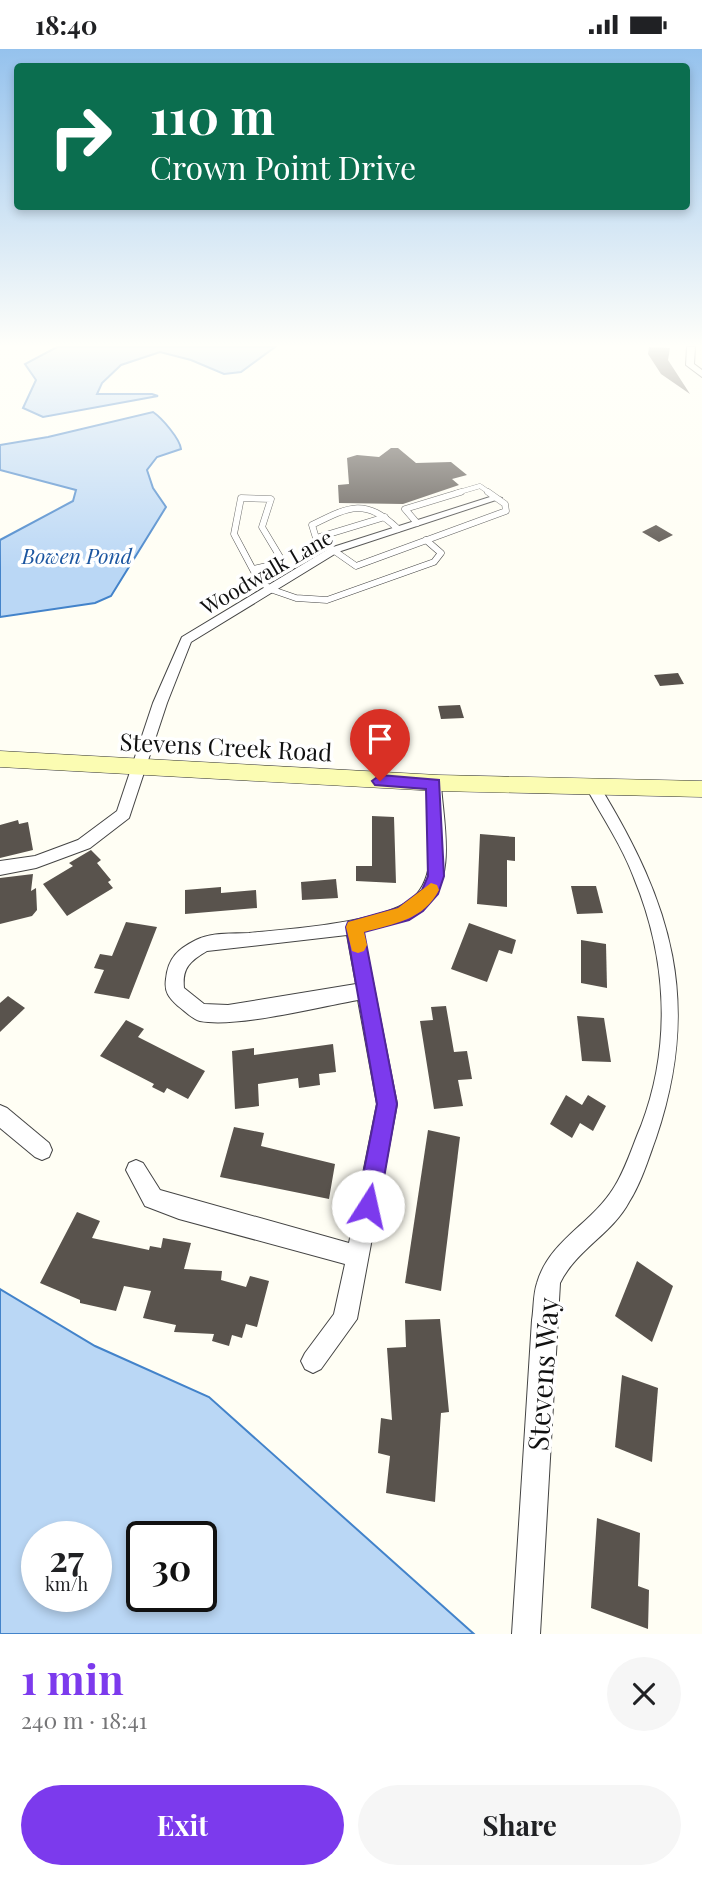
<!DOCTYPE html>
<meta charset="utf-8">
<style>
:root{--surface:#fff;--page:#f6f6f6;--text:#202124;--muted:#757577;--accent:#7c3aed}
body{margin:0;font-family:"Playfair Display",serif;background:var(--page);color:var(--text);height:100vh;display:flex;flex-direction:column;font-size:26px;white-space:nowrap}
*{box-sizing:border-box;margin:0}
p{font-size:23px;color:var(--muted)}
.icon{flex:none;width:38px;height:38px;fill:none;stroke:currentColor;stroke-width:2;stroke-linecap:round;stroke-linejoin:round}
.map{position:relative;height:1585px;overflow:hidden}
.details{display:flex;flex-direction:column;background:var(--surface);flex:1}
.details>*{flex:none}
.top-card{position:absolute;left:14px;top:14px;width:676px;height:147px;border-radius:7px;box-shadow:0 4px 10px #0003;background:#0b6e4f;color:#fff;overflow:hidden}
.speed{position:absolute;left:21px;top:1472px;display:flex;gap:14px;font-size:35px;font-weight:700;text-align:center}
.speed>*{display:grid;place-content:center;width:91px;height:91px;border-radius:50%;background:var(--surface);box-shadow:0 4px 10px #0003;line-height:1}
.speed small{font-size:18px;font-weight:400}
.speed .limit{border:4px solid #111;border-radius:10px;background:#fff;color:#111}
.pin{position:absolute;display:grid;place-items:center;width:60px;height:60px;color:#fff;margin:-72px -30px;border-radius:50% 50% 50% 0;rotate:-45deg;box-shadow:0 0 7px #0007}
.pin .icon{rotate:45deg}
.me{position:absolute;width:77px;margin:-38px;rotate:10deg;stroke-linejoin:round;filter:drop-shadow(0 0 5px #0008)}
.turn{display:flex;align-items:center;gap:24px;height:147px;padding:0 21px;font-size:32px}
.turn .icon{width:91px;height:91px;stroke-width:2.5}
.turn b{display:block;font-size:49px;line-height:60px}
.round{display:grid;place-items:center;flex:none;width:74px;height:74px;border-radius:37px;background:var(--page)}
.head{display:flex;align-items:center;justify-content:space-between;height:119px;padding:0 21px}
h1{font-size:42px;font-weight:700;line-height:52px;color:var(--accent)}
.cta{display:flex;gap:14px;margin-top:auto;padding:14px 21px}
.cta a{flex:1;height:80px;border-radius:42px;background:var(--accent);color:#fff;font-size:28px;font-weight:700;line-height:80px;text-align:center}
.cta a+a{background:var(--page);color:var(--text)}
.status{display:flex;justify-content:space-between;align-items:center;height:49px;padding:0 35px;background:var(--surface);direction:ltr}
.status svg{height:19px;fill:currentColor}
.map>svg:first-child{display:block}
.water{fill:#bad7f5;stroke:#4383ca;stroke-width:2;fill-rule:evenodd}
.building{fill:#59534d}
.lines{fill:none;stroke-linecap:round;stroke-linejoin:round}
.lane-far1-casing{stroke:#444;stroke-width:5}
.lane-casing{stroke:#444;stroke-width:7}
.street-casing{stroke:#444;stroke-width:2}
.secondary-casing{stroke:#333;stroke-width:1}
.lane-far1{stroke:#fff;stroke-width:4.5}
.lane{stroke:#fff;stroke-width:6}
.street{fill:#fff;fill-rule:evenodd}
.secondary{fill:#fbfcb2;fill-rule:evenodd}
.route{fill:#7c3aed;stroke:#51269a;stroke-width:2}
.slow{fill:#f59e0b}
.labels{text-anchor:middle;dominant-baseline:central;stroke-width:7;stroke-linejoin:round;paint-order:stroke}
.far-water-label{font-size:21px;font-style:italic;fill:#1c56a0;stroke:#fff}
.far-street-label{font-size:21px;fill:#111;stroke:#fff}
.street-label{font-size:24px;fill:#111;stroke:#fff}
.near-street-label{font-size:28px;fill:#111;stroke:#fff}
</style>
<div class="status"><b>18:40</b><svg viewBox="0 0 49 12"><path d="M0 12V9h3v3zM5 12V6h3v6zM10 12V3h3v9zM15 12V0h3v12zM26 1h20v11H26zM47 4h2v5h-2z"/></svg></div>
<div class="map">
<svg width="702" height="1585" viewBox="0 0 702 1585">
<rect width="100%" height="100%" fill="#fffef4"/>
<g class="water">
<path d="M57,298H275L241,323L224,325L191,311L160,303L121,316L102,334L97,345H152L158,347L43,368L23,359L36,331L25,315Z"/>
<path d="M153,363C162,369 180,390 181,400L157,408L147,421L153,439L166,458L111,547L95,554L0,568V491L73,452L76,441L0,421V396L48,388Z"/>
<path d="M0,1240L95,1297L209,1348L474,1585H0ZM37,1488H96V1547H37ZM142,1488H201V1547H142Z"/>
</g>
<g class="building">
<path d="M649,298L670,299L668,311L690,345L661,325L648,305Z"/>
<path d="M391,399H398L416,414L451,413L467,426L452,430L459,436L403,455L339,454L338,436L349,435L347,409L357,406L379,408Z"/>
<path d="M656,476L673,486L659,493L642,483Z"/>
<path d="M678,624L684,635L660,637L654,626Z"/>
<path d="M460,656L464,669L441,670L438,657Z"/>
<path d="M372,767L394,768L396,834L356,832V817H372Z"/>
<path d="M18,771L19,775L28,773L33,801L0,809V776Z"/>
<path d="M480,785L515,788V812L507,811V858L477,855Z"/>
<path d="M91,801L101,811L97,814L111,831L108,833L113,839L67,867L43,835L73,817L69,814Z"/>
<path d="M33,825L31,842L36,839L37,861L32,867L0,875V829Z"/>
<path d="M336,830L338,849L302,851L301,833Z"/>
<path d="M571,837H596L603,864L577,865Z"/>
<path d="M221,838V844L256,841L257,859L185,865V841Z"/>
<path d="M126,873L157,878L129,950L94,944L104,921L94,919L100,905L112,907Z"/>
<path d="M469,874L516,891L512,905L499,901L487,933L451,920Z"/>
<path d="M581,891L606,895L607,939L581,934Z"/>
<path d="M8,947L25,959L0,983V954Z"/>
<path d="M446,957L454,1003L467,1002L472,1030L458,1031L463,1057L434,1060L420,972L433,971L431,958Z"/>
<path d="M577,967L604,969L611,1013L582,1012Z"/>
<path d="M126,971L144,980L138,988L205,1022L188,1050L167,1039L164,1044L152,1038L154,1035L100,1007Z"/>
<path d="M333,995L336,1023L319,1025L320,1036L299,1039L298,1029L258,1035L259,1057L235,1060L232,1002L254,999V1006Z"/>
<path d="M566,1046L582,1056L588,1046L606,1057L593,1082L580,1074L572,1089L550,1075Z"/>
<path d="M234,1078L264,1084L261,1097L335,1115L329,1150L220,1128Z"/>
<path d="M428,1081L460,1088L441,1242L405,1234Z"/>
<path d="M77,1163L100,1172L92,1189L149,1201L150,1197L161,1199L163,1189L191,1194L184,1220L222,1222L221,1231L246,1238L250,1227L269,1232L257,1278L246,1275L242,1289L232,1286L229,1297L212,1292L214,1285L174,1283L176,1276L143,1269L151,1242L124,1237L116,1262L80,1254V1251L40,1234Z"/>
<path d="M637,1212L673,1237L652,1293L615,1267Z"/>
<path d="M440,1270L449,1363L441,1364L435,1453L386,1444L390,1407L378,1404L381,1369L392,1371L387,1299L406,1298L405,1271Z"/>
<path d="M622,1326L658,1339L652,1413L615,1398Z"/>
<path d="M597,1469L640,1484L638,1537L649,1541L648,1580L591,1559Z"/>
</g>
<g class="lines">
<defs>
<path id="lane-far1" d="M456,444L480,437L490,444"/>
<g id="lane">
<path d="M417,474L405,460L461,443"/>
<path d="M398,480C365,449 350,457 312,476L316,489L356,517L506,462L505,455L488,443"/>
<path d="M316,489L385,468"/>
<path d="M253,520L280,514V508L262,478L271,450L241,449L234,485L258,530L270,540L296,549L327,551L434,513L441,504L426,491"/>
</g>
<g id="street">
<path d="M687,298H695L694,315L702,321V328L686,316Z"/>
<path d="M493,447L502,449L338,503L191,593L167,654L129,769L90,799L36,819L0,826V812L35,807L78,791L117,762L153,654L182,588L330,499Z"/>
<path d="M434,729L441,735C443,773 458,831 424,859C408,873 383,877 363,882L397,1055L357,1270L321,1320L313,1324L305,1320L301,1312L305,1304L334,1265L345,1215L179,1170L145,1157L126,1121L129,1114L136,1111L143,1114L160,1141L349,1194L377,1055L358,951C318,958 237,979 200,972C192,970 185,962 178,957C169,949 164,943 166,930C168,909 178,900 196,891C211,883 232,885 249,884C287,880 387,874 414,848C441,822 427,769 427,735ZM347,886L356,935L228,956L204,955L184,939C182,919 190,912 207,902Z"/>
<path d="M594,734L599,736C672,855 702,953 656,1089C648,1111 641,1134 629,1153C612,1185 576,1201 560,1234L540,1585H512L532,1271C534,1259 533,1246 537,1234C549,1192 591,1175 613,1140C625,1122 632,1098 641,1077C672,996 667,909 634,829C622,797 603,769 587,740Z"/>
<path d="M0,1056L7,1059L49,1094L52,1101L49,1108L42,1111L35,1108L0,1079Z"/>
</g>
<path id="secondary" d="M0,702L438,726L702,732V748L438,742L0,718Z"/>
</defs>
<use href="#lane-far1" class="lane-far1-casing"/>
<use href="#lane" class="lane-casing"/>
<use href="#street" class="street-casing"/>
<use href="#secondary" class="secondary-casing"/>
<use href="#lane-far1" class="lane-far1"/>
<use href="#lane" class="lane"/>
<use href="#street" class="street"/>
<use href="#secondary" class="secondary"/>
</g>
<linearGradient id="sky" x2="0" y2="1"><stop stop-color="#95c2ed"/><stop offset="0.57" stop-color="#fffffa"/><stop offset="1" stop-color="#fffffa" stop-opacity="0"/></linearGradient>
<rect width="702" height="520" fill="url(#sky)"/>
<path class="route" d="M380,726L439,731L444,827L438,845L423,862L409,871L364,883L397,1055L379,1157L376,1165L368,1168L361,1165L357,1157L377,1055L346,878L348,873L398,859L422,841L428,827L426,740L375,736L372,732Z"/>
<path class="slow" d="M431,834L437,836L439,841C424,871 393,875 364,883L367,896L364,902L358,904L352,902L346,878L348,873L398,859Z"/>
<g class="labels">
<g class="far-water-label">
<text x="77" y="506">Bowen Pond</text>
</g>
<g class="far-street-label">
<text transform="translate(266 522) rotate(-30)">Woodwalk Lane</text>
</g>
<g class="street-label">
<text transform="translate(226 697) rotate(3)">Stevens Creek Road</text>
</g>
<g class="near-street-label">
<text transform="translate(542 1325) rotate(-86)">Stevens Way</text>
</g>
</g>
</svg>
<div class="speed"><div>27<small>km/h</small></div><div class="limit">30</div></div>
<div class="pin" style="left:380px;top:732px;background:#d93025"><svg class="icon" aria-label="arrive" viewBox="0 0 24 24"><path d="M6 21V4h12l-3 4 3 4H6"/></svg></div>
<svg class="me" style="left:368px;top:1157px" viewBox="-20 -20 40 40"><circle r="19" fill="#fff"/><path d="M0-13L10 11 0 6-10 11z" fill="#7c3aed"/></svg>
<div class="top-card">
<div class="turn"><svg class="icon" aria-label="right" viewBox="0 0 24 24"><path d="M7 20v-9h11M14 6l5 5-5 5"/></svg><div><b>110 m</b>Crown Point Drive</div></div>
</div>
</div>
<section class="details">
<div class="head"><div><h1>1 min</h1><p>240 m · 18:41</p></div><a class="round"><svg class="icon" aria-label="close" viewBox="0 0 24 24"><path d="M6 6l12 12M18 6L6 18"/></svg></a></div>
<div class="cta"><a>Exit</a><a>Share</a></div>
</section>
